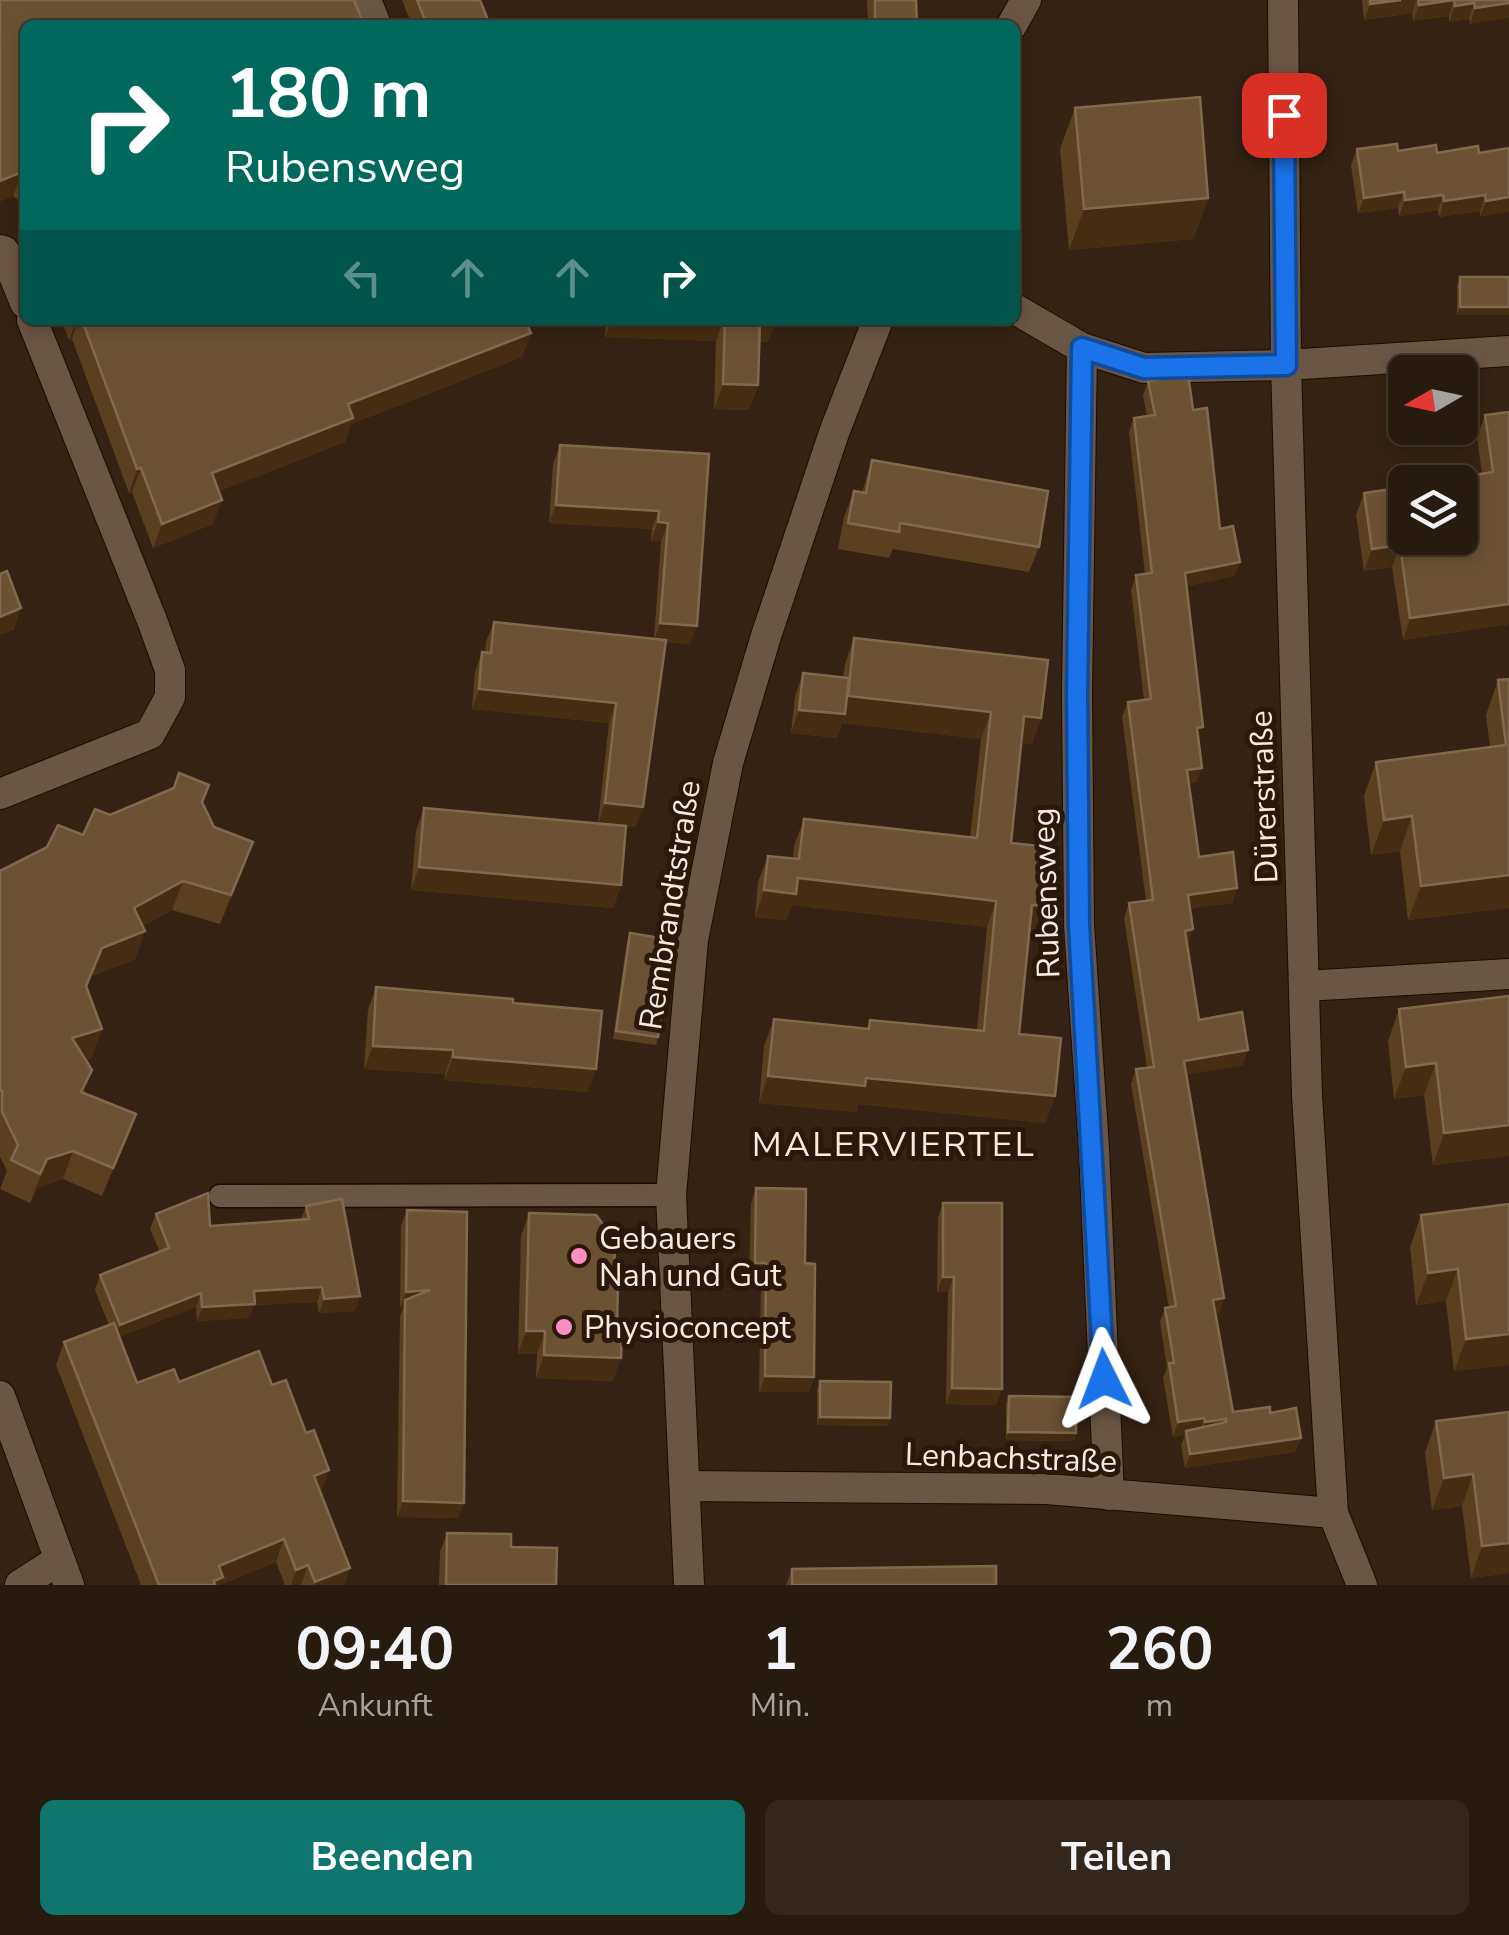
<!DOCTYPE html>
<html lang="de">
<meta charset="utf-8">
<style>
:root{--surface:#271a0f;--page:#33271d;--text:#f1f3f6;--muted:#a4a19e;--line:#43382f;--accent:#0f766e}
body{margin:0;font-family:"Nunito Sans",sans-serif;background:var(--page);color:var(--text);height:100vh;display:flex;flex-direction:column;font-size:38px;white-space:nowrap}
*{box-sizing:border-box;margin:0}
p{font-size:32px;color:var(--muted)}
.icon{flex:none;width:55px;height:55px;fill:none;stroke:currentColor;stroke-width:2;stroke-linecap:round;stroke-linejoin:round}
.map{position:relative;height:1585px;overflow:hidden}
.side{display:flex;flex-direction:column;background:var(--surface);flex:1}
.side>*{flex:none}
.banner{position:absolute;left:20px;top:20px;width:1000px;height:305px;border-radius:15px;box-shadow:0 5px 15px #0003,0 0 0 2px var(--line);background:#00695c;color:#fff;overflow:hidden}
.needle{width:65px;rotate:261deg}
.buttons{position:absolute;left:1388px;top:355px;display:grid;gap:20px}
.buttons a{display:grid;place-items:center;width:90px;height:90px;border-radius:15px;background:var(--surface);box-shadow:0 5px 15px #0003,0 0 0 2px var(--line);font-size:50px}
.pin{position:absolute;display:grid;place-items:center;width:85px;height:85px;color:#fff;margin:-42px;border-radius:20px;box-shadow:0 5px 15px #0006}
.me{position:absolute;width:110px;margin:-55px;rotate:357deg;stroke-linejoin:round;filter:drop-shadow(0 0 8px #0008)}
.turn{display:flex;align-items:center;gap:35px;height:210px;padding:0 40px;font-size:45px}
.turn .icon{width:130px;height:130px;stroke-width:2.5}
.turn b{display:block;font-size:70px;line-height:85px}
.lanes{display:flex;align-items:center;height:95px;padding:0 40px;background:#0003;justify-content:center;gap:50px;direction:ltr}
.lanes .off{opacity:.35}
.eta{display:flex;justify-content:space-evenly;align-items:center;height:170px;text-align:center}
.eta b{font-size:60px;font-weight:700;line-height:70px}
.primary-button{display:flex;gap:20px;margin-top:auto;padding:20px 40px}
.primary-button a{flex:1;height:115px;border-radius:15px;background:var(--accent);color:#fff;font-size:40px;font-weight:700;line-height:115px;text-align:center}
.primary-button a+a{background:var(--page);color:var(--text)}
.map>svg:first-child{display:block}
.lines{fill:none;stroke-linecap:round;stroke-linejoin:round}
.lane-casing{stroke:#1b0c01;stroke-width:25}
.street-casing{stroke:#1b0c01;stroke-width:32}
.secondary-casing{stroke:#1b0c01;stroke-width:32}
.lane{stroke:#6a5645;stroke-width:22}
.street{stroke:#6a5645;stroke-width:30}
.secondary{stroke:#6a5645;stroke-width:30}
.wall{fill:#5a401e}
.shaded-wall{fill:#442d11}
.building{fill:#6b5233;stroke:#806a4e;stroke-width:2.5}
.route-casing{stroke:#114b97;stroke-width:25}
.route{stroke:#1a73e8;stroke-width:18}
.poi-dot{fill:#fb8fc4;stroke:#2a190a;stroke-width:4}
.labels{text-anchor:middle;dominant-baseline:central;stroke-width:10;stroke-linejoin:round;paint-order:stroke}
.street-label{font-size:32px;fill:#f6eae1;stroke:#2a190a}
.poi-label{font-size:32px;fill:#f6eae1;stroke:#2a190a;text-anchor:start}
.neighbourhood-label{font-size:35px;letter-spacing:2.5px;fill:#f6eae1;stroke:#2a190a}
</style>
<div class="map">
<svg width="1509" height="1585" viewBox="0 0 1509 1585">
<rect width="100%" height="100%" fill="#342314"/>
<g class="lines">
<defs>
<path id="lane" d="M220,1196L671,1195"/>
<g id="street">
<path d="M366,0L376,25"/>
<path d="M1283,0L1286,365L1307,1095L1333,1513L1362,1585"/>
<path d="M1012,25L1026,0"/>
<path d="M0,250L4,251L25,303"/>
<path d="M1015,309L1082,348L1144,368L1286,365L1509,351"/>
<path d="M1082,348L1077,693L1079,925L1094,1148L1109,1495"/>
<path d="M0,794L150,734L170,697V670L153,623L32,320"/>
<path d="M1305,986L1509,974"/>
<path d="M686,1486L1047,1489L1333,1513"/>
<path d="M689,1585L671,1195L693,940L728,763L766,636L835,430L878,320"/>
</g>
<g id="secondary">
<path d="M0,1396L69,1585"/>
<path d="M20,1585L59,1560"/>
</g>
</defs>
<use href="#lane" class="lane-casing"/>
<use href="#street" class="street-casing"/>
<use href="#secondary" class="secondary-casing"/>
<use href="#lane" class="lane"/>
<use href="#street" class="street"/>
<use href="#secondary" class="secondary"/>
</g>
<g class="wall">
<path d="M0,0L25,25V220L17,199L13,196L0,201Z"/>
<path d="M402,0H480L490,25H412Z"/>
<path d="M867,0H916L917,25H868Z"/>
<path d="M1362,0H1509L1470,24L1469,19L1449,22V16L1413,21L1412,13L1364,20Z"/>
<path d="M1075,108L1208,198L1193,239L1069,250L1060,149Z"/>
<path d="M1509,148L1480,217V211L1439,217L1438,210L1399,216L1398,208L1358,213L1351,165L1357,149L1479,153Z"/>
<path d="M1460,277H1509L1457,315V285Z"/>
<path d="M61,320H525L522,357L351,424L345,442L219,491L213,524L153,548L132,492L129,493L72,339L69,340Z"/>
<path d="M606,320H776L768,342H759L758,385L749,410L714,409L716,341L605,337Z"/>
<path d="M1148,381L1193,410L1220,529L1240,562L1234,576L1187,586L1198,740L1197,782L1189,783L1199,857L1237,888L1232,903L1190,908L1193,929L1187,944L1199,1020L1243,1065L1186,1074L1224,1298L1219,1313H1216L1233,1412L1270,1413L1301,1438L1295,1452L1185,1468L1181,1445L1185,1435L1173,1437L1163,1378L1167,1368L1160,1322L1165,1308H1169L1131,1084L1136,1069L1147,1068L1124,918L1129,903L1146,901L1122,717L1128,702L1144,700L1131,590L1136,575L1145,574L1129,432L1134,418L1147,416L1143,395Z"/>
<path d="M1509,412V624L1403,640L1392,567L1364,571L1356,515L1364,493L1482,474L1477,437L1485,415Z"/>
<path d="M560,445L709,454L690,644L665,642L643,807L635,827L626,826L621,885L613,908L411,890L416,831L424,808L598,823L609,723L472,709L475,672L482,652L485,653L486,642L494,622L654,639L661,541H651L652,529L549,523L553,464Z"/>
<path d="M872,460L1039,547L1029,572L893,549L889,558L838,549L844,517L854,491L862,492Z"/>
<path d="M854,638L1041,718L1032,744L1021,743L1011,843L1043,906L1033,932H1029L1019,1034L1055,1096L1045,1123L858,1104L856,1112L759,1103L764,1046L774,1019L867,1029L870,1020L977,1030L987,927L792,905L786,920L755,917L758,882L768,856L793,859L794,846L804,819L970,838L981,739L842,723L837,738L791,733L795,696L803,673L843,677L845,664Z"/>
<path d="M1509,679V908L1408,920L1400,851L1371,855L1364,796L1376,762L1490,747L1486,715L1498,680Z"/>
<path d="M202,802L214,827L243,870L220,924L172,910L143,926L145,931L135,959L92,976L87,987L92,1058L86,1060L84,1093L136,1114L102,1196L63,1179L37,1188L30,1203L0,1189L7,1171L0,1157V871L83,835L110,815Z"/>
<path d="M630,933L658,1037L656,1045L613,1039L627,941Z"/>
<path d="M376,987L513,1003L588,1092L444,1080L445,1074L364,1069L368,1010Z"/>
<path d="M1509,996V1156L1433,1165L1424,1095L1394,1099L1388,1041L1399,1009Z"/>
<path d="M756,1188L805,1263L814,1377L809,1392H759L761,1279H749L751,1204Z"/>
<path d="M943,1203L1002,1389L996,1405L946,1404L948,1292H937L938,1218Z"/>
<path d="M1509,1204V1365L1454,1371L1446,1301L1416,1305L1410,1247L1421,1215Z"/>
<path d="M306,1206L355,1311L319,1313L317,1302L254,1305L249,1318L197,1321L196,1307L119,1337L137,1383L179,1382L272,1385L321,1492L350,1568L344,1585H285L276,1562L220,1585H141L56,1365L64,1342L109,1325L95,1290L100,1275L160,1252L150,1229L156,1214L210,1226L301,1220Z"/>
<path d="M407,1210L458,1518L397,1517L400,1316L403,1308H400L401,1226Z"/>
<path d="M529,1213L613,1381L536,1378L537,1354H518L521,1236Z"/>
<path d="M820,1381L890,1418L887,1426L817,1425V1389Z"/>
<path d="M1009,1396L1076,1433L1074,1441L1006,1440V1404Z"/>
<path d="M1509,1412V1573L1471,1578L1462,1506L1432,1510L1425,1453L1436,1421Z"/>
<path d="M447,1533L511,1547L556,1585H439L440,1552Z"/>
<path d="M792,1569L996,1585H786Z"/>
</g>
<g class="shaded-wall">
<path d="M1401,0H1417L1412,13L1364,20L1370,4Z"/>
<path d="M1454,0L1449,16L1413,21L1419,5Z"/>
<path d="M1474,3L1469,19L1449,22L1455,6Z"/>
<path d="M1509,3V18L1470,24L1475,8Z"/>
<path d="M22,172L13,196L0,201V181Z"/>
<path d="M1404,192L1398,208L1358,213L1364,198Z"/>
<path d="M1443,195L1438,210L1399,216L1405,200Z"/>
<path d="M1485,195L1480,211L1439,217L1444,201Z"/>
<path d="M1509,197V212L1480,217L1486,201Z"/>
<path d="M1208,198L1193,239L1069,250L1084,209Z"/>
<path d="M1460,307H1509V315H1457Z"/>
<path d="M76,320H78L72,339L69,340Z"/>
<path d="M612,320H723L716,341L605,337Z"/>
<path d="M758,320H776L768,342H751Z"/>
<path d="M531,333L522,357L351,424L345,442L203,497L212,473L348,404Z"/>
<path d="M723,384L758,385L749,410L714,409Z"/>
<path d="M141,468L132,492L129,493L137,469Z"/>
<path d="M222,500L213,524L153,548L162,524Z"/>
<path d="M556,505L659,511L652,529L549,523Z"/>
<path d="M658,522L668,523L661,541H651Z"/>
<path d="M1400,545L1392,567L1364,571L1372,549Z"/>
<path d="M1240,562L1234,576L1180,588L1185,573Z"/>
<path d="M1509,604V624L1403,640L1410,618Z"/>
<path d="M21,608L14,630L0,635V617Z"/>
<path d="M660,623L697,626L690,644L654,641Z"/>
<path d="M479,689L616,703L609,723L472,709Z"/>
<path d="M848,696L991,712L981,739L842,723L837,738L791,733L799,710Z"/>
<path d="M1024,716L1041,718L1032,744L1015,743Z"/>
<path d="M1202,768L1197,782L1182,784L1187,770Z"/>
<path d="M605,803L643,807L635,827L598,823Z"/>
<path d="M1412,816L1400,851L1371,855L1384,820Z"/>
<path d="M253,842L243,870L220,924L231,895Z"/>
<path d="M419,867L621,885L613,908L411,890Z"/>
<path d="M1509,875V908L1408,920L1421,886Z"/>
<path d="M798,878L996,901L987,927L792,905L786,920L755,917L764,890Z"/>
<path d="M183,881L172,910L124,937L134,908Z"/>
<path d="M1237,888L1232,903L1183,909L1188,895Z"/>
<path d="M1032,905L1043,906L1033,932L1022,931Z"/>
<path d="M1193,929L1188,944L1180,945L1185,931Z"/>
<path d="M145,931L135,959L92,976L76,1014L102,948Z"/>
<path d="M102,1029L92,1058L62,1067L72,1038Z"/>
<path d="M373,1046L453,1050L445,1074L364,1069Z"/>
<path d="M1248,1050L1243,1065L1179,1076L1184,1061Z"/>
<path d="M453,1057L596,1069L588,1092L444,1080Z"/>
<path d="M1436,1063L1424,1095L1394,1099L1406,1067Z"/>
<path d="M768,1076L866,1078L1055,1096L1045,1123L858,1104L856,1112L759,1103Z"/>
<path d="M136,1114L126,1143L102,1196L113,1168Z"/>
<path d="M1509,1125V1156L1433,1165L1444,1133Z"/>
<path d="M73,1151L63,1179L37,1188L30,1203L47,1159Z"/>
<path d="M755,1263H766L761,1279H749Z"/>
<path d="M1458,1269L1446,1301L1416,1305L1428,1273Z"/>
<path d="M943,1277H954L948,1292H937Z"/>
<path d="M322,1287L317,1302L254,1305L249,1318L197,1321L202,1307L254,1291Z"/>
<path d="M430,1290L405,1300L403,1308H400L406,1292Z"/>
<path d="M201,1293L196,1307L114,1339L120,1325Z"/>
<path d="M360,1296L355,1311L319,1313L324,1299Z"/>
<path d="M1224,1298L1219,1313L1208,1314L1213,1300Z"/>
<path d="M526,1331H545L537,1354H518Z"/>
<path d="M1509,1334V1365L1454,1371L1466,1339Z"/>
<path d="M544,1355L621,1358L613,1381L536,1378Z"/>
<path d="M765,1376L814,1377L809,1392H759Z"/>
<path d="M952,1388L1002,1389L996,1405L946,1404Z"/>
<path d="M820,1417L890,1418L887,1426L817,1425Z"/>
<path d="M1204,1418L1199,1433L1186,1431L1185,1435L1173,1437L1178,1422Z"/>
<path d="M1226,1419L1221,1433L1200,1436L1205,1422Z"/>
<path d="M1008,1432L1076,1433L1074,1441L1006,1440Z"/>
<path d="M1301,1438L1295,1452L1185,1468L1190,1454Z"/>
<path d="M329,1470L321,1492L305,1499L314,1476Z"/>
<path d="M1473,1474L1462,1506L1432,1510L1444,1478Z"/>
<path d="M403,1501L464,1503L458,1518L397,1517Z"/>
<path d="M284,1539L276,1562L220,1585H212L219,1566Z"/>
<path d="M1509,1543V1573L1471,1578L1482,1546Z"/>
<path d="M308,1565L301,1585H291L296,1570Z"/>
<path d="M350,1568L344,1585H314L315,1582Z"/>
</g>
<g class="building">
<path d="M0,0H354L364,25H25V174L22,172L0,181Z"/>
<path d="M417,0H480L490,25H427Z"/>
<path d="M875,0H916L917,25H875Z"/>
<path d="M1370,0H1401L1370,4Z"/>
<path d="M1418,0H1509V3L1475,8L1474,3L1455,6L1454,0L1419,5Z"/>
<path d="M1200,97L1208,198L1084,209L1075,108Z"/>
<path d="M1397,144L1398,151L1436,145L1437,153L1478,146L1479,153L1509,148V197L1486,201L1485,195L1444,201L1443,195L1405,200L1404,192L1364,198L1357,149Z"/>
<rect x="1460" y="277" width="49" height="30"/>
<path d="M82,320H525L531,333L348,404L353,418L212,473L222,500L162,524L141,468L137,469Z"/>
<path d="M725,320H760L758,385L723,384Z"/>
<path d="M1188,374L1193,410L1207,408L1220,529L1233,526L1240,562L1185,573L1203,727L1197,728L1202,768L1187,770L1199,857L1233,852L1237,888L1188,895L1193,929L1185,931L1199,1020L1242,1012L1248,1050L1184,1061L1224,1298L1213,1300L1233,1412L1270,1407V1413L1296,1408L1301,1438L1190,1454L1186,1431L1226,1422V1419L1205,1422L1204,1418L1178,1422L1169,1363H1174L1165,1308L1176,1306L1136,1069L1154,1067L1129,903L1153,900L1128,702L1151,699L1136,575L1152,573L1134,418L1155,415L1148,381Z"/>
<path d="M1509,412V604L1410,618L1400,545L1372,549L1364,493L1405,487V538H1460V482H1430L1493,472L1485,415Z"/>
<path d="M560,445L709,454L697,626L660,623L668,523L658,522L659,511L556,505Z"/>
<path d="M872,460L1048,491L1039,547L900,523L899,532L848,523L854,491L866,493Z"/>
<path d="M7,571L21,608L0,617V574Z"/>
<path d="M494,622L666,640L643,807L605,803L616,703L479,689L482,652L491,653Z"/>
<path d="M854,638L1048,660L1041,718L1024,716L1011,843L1049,847L1043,906L1032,905L1019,1034L1061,1038L1055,1096L866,1078L865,1086L768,1076L774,1019L869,1029L870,1020L984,1031L996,901L798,878L796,894L764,890L768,856L799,859L804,819L977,838L991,712L848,696Z"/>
<path d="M803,673L849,678L845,714L799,710Z"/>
<path d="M1509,679V875L1421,886L1412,816L1384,820L1376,762L1506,745L1498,680Z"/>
<path d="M179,773L209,785L202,802L214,827L253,842L231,895L183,881L134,908L145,931L102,948L86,986L102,1029L72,1038L92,1070L81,1092L136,1114L113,1168L73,1151L47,1159L40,1174L11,1160L18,1145L2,1112V1091L0,1090V871L47,847L58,825L83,835L95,809L110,815L174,788Z"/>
<path d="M424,808L626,826L621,885L419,867Z"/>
<path d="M630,933L672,940L658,1037L616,1031Z"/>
<path d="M376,987L513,999V1003L602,1011L596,1069L453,1057V1050L373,1046Z"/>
<path d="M1509,996V1125L1444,1133L1436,1063L1406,1067L1399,1009Z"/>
<path d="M756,1188L806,1189L805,1263L815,1264L814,1377L765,1376L766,1263H755Z"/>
<path d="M208,1193L210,1226L309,1219L306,1206L342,1199L360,1296L324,1299L322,1287L254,1291L255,1304L202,1307L201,1293L120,1325L100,1275L169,1248L156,1214Z"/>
<path d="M943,1203H1002V1389L952,1388L954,1277H943Z"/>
<path d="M1509,1204V1334L1466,1339L1458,1269L1428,1273L1421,1215Z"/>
<path d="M407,1210L467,1212L464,1503L403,1501L405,1300L430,1290L406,1292Z"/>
<path d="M529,1213L596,1215L615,1240L614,1276L618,1278L617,1329L622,1331L621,1358L544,1355L545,1331H526Z"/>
<path d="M114,1323L137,1383L174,1369L179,1382L259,1351L272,1385L286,1380L306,1433L314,1430L329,1470L314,1476L350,1568L315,1582L308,1565L296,1570L284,1539L219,1566L223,1577L214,1581L215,1585H159L64,1342Z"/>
<path d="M820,1381L891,1382L890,1418L820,1417Z"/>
<path d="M1009,1396L1077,1397L1076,1433L1008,1432Z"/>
<path d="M1509,1412V1543L1482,1546L1473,1474L1444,1478L1436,1421Z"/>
<path d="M447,1533L511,1534V1547L557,1548L556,1585H446Z"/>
<path d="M996,1566V1585H792V1569Z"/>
</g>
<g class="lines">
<defs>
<path id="route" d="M1104,1379L1079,924L1077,693L1082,348L1144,368L1286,365L1284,115"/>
</defs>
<use href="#route" class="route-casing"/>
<use href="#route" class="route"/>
</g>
<g class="poi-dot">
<circle cx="579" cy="1256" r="10"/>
<circle cx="564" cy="1327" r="10"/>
</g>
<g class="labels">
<g class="street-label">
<text transform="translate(1264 797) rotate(-92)">Dürerstraße</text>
<text transform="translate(1046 893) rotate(-92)">Rubensweg</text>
<text transform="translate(670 905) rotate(-81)">Rembrandtstraße</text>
<text transform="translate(1011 1458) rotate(2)">Lenbachstraße</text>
</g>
<g class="poi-label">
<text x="599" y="1238">Gebauers<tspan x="599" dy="37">Nah und Gut</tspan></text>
<text x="584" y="1327">Physioconcept</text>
</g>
<g class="neighbourhood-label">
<text x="894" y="1144">MALERVIERTEL</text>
</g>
</g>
</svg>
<div class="buttons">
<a><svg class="needle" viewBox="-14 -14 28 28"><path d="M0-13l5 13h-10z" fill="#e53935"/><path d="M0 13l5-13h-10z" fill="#a4a19e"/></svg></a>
<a><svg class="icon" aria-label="layers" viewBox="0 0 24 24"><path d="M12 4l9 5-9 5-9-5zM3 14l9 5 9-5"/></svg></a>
</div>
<div class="pin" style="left:1284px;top:115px;background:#d93025"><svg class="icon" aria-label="arrive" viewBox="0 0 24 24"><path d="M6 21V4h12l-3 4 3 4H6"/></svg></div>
<svg class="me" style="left:1104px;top:1379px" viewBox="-20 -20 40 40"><path d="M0-17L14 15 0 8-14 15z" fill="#1a73e8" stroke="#fff" stroke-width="4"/></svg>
<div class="banner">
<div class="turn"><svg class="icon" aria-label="right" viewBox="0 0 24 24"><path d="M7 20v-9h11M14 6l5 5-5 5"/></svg><div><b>180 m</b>Rubensweg</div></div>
<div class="lanes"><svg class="icon off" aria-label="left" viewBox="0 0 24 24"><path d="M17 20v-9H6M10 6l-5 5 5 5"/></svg><svg class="icon off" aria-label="ahead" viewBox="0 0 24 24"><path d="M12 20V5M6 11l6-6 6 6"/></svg><svg class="icon off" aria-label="ahead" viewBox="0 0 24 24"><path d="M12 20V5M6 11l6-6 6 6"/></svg><svg class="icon" aria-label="right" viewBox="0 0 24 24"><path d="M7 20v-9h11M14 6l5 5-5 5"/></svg></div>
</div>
</div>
<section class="side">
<div class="eta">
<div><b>09:40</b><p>Ankunft</p></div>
<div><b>1</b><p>Min.</p></div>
<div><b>260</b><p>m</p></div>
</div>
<div class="primary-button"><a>Beenden</a><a>Teilen</a></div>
</section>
